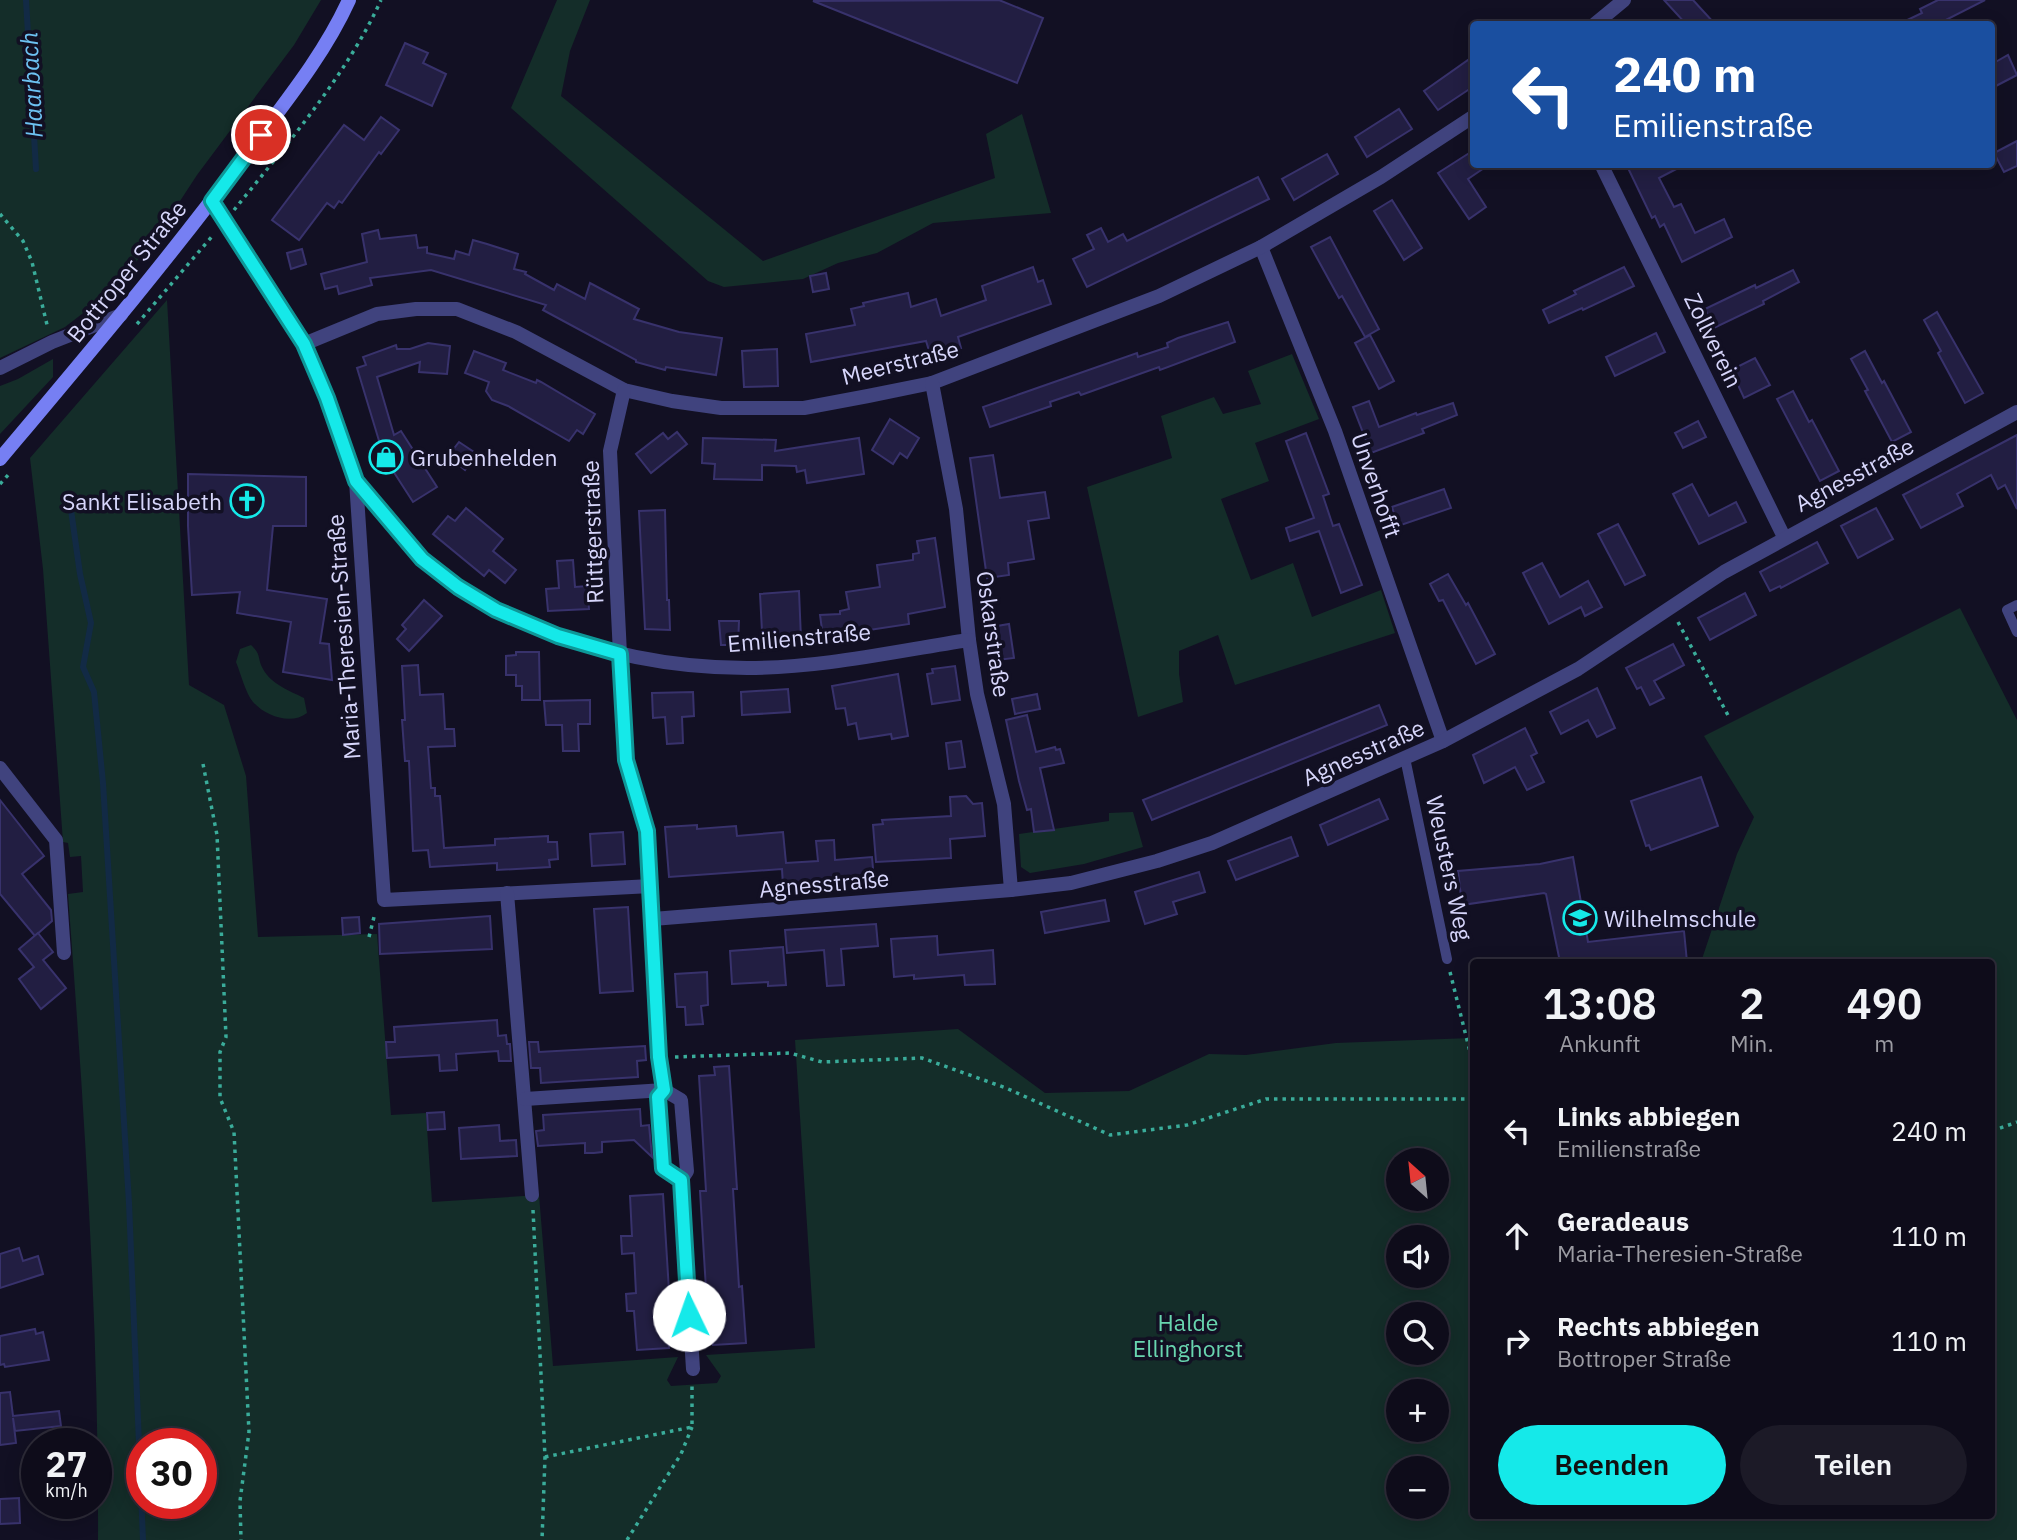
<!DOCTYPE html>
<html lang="de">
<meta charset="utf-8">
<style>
:root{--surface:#0e0c1a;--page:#1c1a27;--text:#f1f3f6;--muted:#9b9ba2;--line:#2e2c39;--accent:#15e9e9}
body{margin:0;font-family:"IBM Plex Sans",sans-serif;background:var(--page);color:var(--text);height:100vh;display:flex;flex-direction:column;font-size:26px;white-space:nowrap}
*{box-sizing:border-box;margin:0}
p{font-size:23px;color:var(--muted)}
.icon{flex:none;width:38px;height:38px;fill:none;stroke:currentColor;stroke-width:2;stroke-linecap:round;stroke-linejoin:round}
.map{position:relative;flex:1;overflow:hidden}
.side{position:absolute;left:1470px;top:959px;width:525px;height:560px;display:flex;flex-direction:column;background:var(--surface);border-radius:7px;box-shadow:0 4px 18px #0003,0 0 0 2px var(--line)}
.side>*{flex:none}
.hud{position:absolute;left:1470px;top:21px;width:525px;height:147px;border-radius:7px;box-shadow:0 4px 18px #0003,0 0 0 2px var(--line);background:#1a4fa0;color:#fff;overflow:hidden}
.needle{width:46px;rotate:333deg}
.tools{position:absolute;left:1386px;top:1148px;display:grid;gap:14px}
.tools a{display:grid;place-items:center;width:63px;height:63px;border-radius:50%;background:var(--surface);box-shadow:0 4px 18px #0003,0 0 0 2px var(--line);font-size:35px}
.speed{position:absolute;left:21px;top:1428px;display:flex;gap:14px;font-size:35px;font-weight:700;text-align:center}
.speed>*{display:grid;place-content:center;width:91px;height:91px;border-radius:50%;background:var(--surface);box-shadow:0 4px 18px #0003,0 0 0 2px var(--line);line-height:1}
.speed small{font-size:18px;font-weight:400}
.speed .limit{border:10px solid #d22;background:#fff;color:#111}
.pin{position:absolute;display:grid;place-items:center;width:60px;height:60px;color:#fff;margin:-30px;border:4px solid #fff;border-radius:50%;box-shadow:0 2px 7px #0007}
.me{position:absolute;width:77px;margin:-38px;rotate:357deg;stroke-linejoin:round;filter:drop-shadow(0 0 5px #0008)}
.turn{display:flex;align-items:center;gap:24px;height:147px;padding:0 28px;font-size:32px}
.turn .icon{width:91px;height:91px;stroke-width:2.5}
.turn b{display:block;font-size:49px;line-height:60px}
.eta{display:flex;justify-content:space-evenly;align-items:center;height:119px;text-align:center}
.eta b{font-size:42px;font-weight:600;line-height:49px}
.button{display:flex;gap:14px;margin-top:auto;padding:14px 28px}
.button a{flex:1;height:80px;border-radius:42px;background:var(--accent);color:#111;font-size:28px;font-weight:600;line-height:80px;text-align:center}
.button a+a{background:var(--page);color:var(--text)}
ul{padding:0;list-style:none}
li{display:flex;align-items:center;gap:21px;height:105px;padding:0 28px}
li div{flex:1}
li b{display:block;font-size:26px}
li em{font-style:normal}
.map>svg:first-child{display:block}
.green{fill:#142d29;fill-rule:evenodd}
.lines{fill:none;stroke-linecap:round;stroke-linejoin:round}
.stream{stroke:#122a45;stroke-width:6}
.building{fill:#221e42;stroke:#38326c;stroke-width:2}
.path{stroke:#3aac9a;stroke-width:3.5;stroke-dasharray:3.5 5;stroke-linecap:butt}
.lane{stroke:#40437e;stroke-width:10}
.street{stroke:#40437e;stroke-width:14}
.secondary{stroke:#767ff3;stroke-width:14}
.route-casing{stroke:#0e9797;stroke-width:18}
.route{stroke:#15e9e9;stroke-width:12}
.labels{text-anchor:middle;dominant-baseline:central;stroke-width:7;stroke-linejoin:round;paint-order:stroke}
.street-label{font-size:23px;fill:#d7d6fb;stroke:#121023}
.poi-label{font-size:23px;fill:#d7d6fb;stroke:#121023;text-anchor:start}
.park-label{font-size:23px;fill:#68d5af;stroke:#121023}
.water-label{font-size:24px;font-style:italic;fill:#6dc2f2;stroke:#121023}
</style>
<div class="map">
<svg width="2017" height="1540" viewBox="0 0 2017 1540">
<rect width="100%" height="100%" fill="#121023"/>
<g class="green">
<path d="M0,0H321L294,45L197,175L165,224L117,287L65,327L0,358Z"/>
<path d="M557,0H590L570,51L561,96L763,261L995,178L986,134L1022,114L1051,213L933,223L877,253L838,263L803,279L724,287L708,281L511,108Z"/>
<path d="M167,300L189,685L224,705L246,776L258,937L377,934L391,1115L426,1113L432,1202L539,1195L553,1366L678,1357L667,1380L671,1386L717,1383L721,1376L706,1355L815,1348L795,1040L958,1029L1045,1093L1129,1091L1209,1054L1246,1055L1336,1043L1471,1038L1474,1039V1516H1992V962H1701L1737,854L1754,817L1704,736L1960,608L2017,720V1540H98C99,1325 84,1109 68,894L83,892L81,856L70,857L68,843L63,842L43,569L30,458ZM1398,1160H1437V1199H1398ZM1398,1237H1437V1276H1398ZM1398,1314H1437V1353H1398ZM1398,1391H1437V1430H1398ZM142,1444H201V1503H142ZM1398,1468H1437V1507H1398Z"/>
<path d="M1292,354L1319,419L1255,443L1269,481L1221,499L1251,580L1293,563L1312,617L1381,590L1395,633L1235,685L1218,635L1179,651V674L1183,702L1138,717L1087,487L1172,458L1161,416L1214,397L1223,414L1261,404L1248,371Z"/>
<path d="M53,359V377L0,434V386L18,379Z"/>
<path d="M251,645C262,655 257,659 263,669C271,684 290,691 304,698L307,713C292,725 266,717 253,702C245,692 241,674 236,662L240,649Z"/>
<path d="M1133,812L1143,847L1084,864L1030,873L1021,867L1019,834L1109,821V813Z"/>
</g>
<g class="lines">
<g class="stream">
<path d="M26,0L36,169"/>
<path d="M71,510L80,574L91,623L83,667L94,692L103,783L129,1203L143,1540"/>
</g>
</g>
<g class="building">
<path d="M999,0L1043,18L1017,83L813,1Z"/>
<path d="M1664,0H1693L1715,24H1686Z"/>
<path d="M1938,0H1985L1938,24H1899L1922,13L1920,9Z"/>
<path d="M405,43L428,53L423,63L446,74L432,106L386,85Z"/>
<path d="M2008,55L2017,75L1992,88V64Z"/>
<path d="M1468,60L1474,69V86L1438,110L1424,91Z"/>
<path d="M1399,109L1412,129L1367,157L1355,137Z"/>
<path d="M381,117L399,130L381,154L379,152L342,203L339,201L334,208L327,203L299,240L272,220L344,125L364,140Z"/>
<path d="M2017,141V166L2004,172L1994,153Z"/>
<path d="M1474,150V164H1490L1468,179L1486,207L1469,219L1438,173Z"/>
<path d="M1327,154L1338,174L1294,200L1282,179Z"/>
<path d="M1637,164H1686L1659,178L1674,207L1681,204L1695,233L1724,219L1732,237L1682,262L1664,224L1660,227L1655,216L1652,218L1628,168Z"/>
<path d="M1258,177L1269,199L1087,287L1073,259L1094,249L1087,235L1101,228L1108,242L1123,234L1127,241Z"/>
<path d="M1392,200L1422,248L1404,260L1374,211Z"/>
<path d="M378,230L380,239L416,235L418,248L427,247V253L454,259L456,251L469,255L473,240L487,244L518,254L514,269L526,272L525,274L554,290L557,284L585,299L590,283L639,309L634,319L679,332L722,338L716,375L666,367L665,370L636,362V360L543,310L546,305L431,270L370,278L372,285L339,294L337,286L325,289L321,274L367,262L362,234Z"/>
<path d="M1330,237L1379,329L1365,337L1342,296L1339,298L1311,247Z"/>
<path d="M302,249L306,264L291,269L287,253Z"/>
<path d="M1033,267L1038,282L1043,280L1051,304L958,337L961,348L931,357L926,341L811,362L806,334L855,325L851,309L864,306L863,303L908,293L911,307L936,299L941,316L986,300L982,286Z"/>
<path d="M1624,267L1634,286L1583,310L1582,308L1549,323L1543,310L1576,294L1574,291Z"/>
<path d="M1793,270L1799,282L1763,301L1764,304L1714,328L1705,309L1755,285L1756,288Z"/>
<path d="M826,273L829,289L813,292L810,276Z"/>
<path d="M1937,312L1983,393L1965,403L1938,353L1941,351L1924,320Z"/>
<path d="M1228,322L1235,342L1160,370L1159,367L1081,395L1079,392L1050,402L1051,406L990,427L983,407L1137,353L1138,357L1168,347L1167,343L1178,338Z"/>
<path d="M1656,333L1665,352L1615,376L1606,357Z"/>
<path d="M1370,335L1394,381L1379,389L1355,343Z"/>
<path d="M428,343L450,346L447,374L419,372L420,362L377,377L394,435L401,431L437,487L413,502L377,446L380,444L357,368L366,365L363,357L396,345L397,349H410Z"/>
<path d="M777,349L778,386L744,387L742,351Z"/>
<path d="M474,351L506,363L503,370L536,383L537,380L541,382L595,414L583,434L577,430L569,441L508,406L492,400L486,391L489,382L465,373Z"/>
<path d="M1865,351L1882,383L1884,381L1911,432L1892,442L1865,391L1868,390L1851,359Z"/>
<path d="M1755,358L1770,385L1744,398L1731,370Z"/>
<path d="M1793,391L1809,422L1812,420L1839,471L1820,481L1777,399Z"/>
<path d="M1369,401L1379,427L1416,413L1417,415L1453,403L1457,415L1422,429L1424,433L1371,453L1353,407Z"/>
<path d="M890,419L919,438L907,458L900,453L893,464L872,450Z"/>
<path d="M1698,421L1706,437L1683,448L1675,433Z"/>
<path d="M677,432L687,444L651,473L636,454L663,433L668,439Z"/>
<path d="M1306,433L1329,494L1323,496L1333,526L1339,524L1362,585L1341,593L1319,531L1290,541L1286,528L1314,518L1286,441Z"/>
<path d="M2017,435V509L2005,485L1998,489L1991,475L1957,494L1963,506L1921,528L1903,495Z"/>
<path d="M703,438L776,440L775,451L859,438L864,474L807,483L805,470L797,472L796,466L762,465V480L714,479L715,464L702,463Z"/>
<path d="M459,442L477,454L465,470L448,456Z"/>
<path d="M993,455L1000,498L1045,492L1049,518L1028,521L1034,559L1008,563L1009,575L987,578L970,458Z"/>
<path d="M188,474L306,477V526H273L267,590L327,599L320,643L329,644L332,680L283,672L291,622L237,613L240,592L192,595L188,526Z"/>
<path d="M1692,484L1709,516L1736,502L1746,522L1699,544L1673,494Z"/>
<path d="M1444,489L1451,508L1398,526L1392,507Z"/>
<path d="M466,508L503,539L493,551L516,570L505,583L489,570L484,576L433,534L448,516L455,521Z"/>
<path d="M1876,508L1893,539L1858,558L1841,526Z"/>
<path d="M665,510L667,600H669L670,630L645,629L639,511Z"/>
<path d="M1618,524L1645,575L1625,585L1598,534Z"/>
<path d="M935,538L945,607L908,614L909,624L823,637L820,615L840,614V611L849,609L846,592L880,587L877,565L913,560V554L919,553L917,541Z"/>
<path d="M1817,542L1828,563L1781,588L1780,586L1770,591L1760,572Z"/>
<path d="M573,560L575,587L587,586L589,609L548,611L546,589L559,588L557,561Z"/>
<path d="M1542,563L1560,597L1588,581L1602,607L1585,616L1581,607L1549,624L1523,573Z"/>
<path d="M1448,574L1466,605L1468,603L1495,654L1476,664L1443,600L1439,601L1430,584Z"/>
<path d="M799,591L801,639L776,641L775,632L762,631L760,594Z"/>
<path d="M1745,593L1756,615L1710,640L1698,618Z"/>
<path d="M424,600L442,616L409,651L397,639L406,629L402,625Z"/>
<path d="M719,621H739L738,645H721Z"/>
<path d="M1009,624L1014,658L990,661L985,628Z"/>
<path d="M1673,644L1684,665L1654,681L1664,698L1650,705L1641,687L1637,689L1626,668Z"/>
<path d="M516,652H539L540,700H522V686H516V675H506V656L516,655Z"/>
<path d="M418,665L420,695L443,694L445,729H454L455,746L428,747L431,788H435V796H440L444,848L495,845V839L548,836V842H557L558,859L549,860L550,867L497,870V863L430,867L428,850L413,851L409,761H405L402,720H405L402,666Z"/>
<path d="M955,666L960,700L932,704L927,674L933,673L932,669Z"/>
<path d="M898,674L908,736L892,739L891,734L859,739L856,723L848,725L845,708L836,709L832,686Z"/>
<path d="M1597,688L1615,728L1597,737L1588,720L1561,734L1550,712Z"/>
<path d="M788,689L790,712L742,715L741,692Z"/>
<path d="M693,692L694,716L682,717L683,743L667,744L665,717L653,718L652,693Z"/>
<path d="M1037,694L1040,709L1015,714L1012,699Z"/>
<path d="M590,700V724H578L579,751H563L562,725H546L544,701Z"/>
<path d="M1379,705L1387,725L1152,820L1143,800Z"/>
<path d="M1027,715L1036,752L1055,747L1056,750L1060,749L1064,763L1040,768L1054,830L1034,832L1031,809L1027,810L1019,781L1006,720Z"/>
<path d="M1525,728L1537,753L1531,756L1544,782L1527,790L1515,767L1484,783L1473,755Z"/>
<path d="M961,741L965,767L949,769L946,743Z"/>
<path d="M1701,777L1718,826L1651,850L1649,845L1646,846L1631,801Z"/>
<path d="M966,796L973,804L982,803L985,836L950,839L951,858L876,862L873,825L883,824L882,820L951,816L950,797Z"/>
<path d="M1379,799L1388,819L1328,845L1320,825Z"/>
<path d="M0,800L44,856L22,874L51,910L52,921L35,936L0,894Z"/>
<path d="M697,825V829L736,826L737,836L783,832L786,863L818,861L816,841L834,840L835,860L872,857L874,880L783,886L782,869L669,877L665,827Z"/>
<path d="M623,832L625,864L592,866L590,834Z"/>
<path d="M1291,837L1298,856L1236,880L1228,861Z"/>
<path d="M1573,857L1588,942L1684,931L1687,962H1560L1546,894L1544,893L1462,905L1458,871L1540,864Z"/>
<path d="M1199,872L1205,892L1173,902L1177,914L1145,924L1135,892Z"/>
<path d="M1105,900L1109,921L1045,933L1041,912Z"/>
<path d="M628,907L633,991L600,993L594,909Z"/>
<path d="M490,916L492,949L380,954L379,924Z"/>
<path d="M359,917L360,933L343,935L342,918Z"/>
<path d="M876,924L878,946L841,949L844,985L827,986L824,950L787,953L785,930Z"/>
<path d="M38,933L53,952L43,960L66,988L41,1009L19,979L34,967L19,949Z"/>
<path d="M937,936L938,955L993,950L995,984L965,985L964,975L914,979V975L894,977L891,939Z"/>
<path d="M783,947L786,985L768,986V982L732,984L730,951Z"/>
<path d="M707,972L708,1005L701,1006L703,1024L686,1025L685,1007H677L675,974Z"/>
<path d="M497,1020L498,1036L506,1035L507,1044H510L511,1061H499L498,1051L456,1054L457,1070L440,1071L439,1055L387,1058L386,1042H395L394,1027Z"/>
<path d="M529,1042H538L539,1052L645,1046L646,1060L637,1061L638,1077L541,1083L540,1068H531Z"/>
<path d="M729,1066L737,1189H733L739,1287L742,1286L746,1343L713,1345L709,1288L706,1289L700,1191H706L699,1076L715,1075L714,1067Z"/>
<path d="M640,1109L641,1126L649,1125L652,1157L634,1140L602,1142V1152L594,1153H585V1143L538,1146L536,1131L544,1130L543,1115Z"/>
<path d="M444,1112L445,1129L428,1130L427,1113Z"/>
<path d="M499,1125L500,1141L516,1140L517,1156L461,1159L459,1128Z"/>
<path d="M663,1194L669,1291H666L669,1348L637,1350L634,1311H627L626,1294L636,1293L634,1253L622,1254L621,1236H632L630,1196Z"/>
<path d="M19,1248L23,1261L38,1256L43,1274L0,1288V1254Z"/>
<path d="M35,1329L36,1334L43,1332L49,1360L5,1367L4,1364L0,1365V1336Z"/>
<path d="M10,1392L13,1416L59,1411L61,1426L15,1431L13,1418L16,1443L0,1445V1393Z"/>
<path d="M19,1498L20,1523L0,1524V1499Z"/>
</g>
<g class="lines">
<g class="path">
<path d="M234,210C285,147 348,73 381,0"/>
<path d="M0,214L23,241L32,262L48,329"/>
<path d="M137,324L214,234"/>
<path d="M0,484L9,474"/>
<path d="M1678,622L1730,719"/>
<path d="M203,764L217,835L226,1037L220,1052V1098L234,1132L249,1432L240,1501L241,1540"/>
<path d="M369,937L375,913"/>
<path d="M1450,972L1474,1068"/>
<path d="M675,1057L790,1053L822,1062L922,1058L1006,1088L1110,1135L1187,1125L1266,1099H1474"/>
<path d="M1992,1131L2017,1122"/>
<path d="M533,1210L545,1457L542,1540"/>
<path d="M545,1457L692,1427V1385"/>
<path d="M627,1540L681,1454L692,1427"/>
</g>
<g class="lane">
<path d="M2017,605L2007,610L2017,632"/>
<path d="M1405,758L1447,959"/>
</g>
<g class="street">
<path d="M1595,24L1624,0"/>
<path d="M1601,164L1784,537"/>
<path d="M212,201L304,344L327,398L356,481L384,900L651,886"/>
<path d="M1261,247L1335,431L1443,741"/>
<path d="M304,344L377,314L416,309H457L516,332L624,390L672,401L721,408H804L868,396L932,383L1159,296L1261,247L1381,177L1474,116"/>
<path d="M0,368L52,342L121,315"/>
<path d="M932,383L956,509L969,640L977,694L1004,804L1011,890"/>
<path d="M624,390L610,451L620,654L626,760L647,831L659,1057L664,1090L658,1098L663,1168L681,1180"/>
<path d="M356,481C377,506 398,534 421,558C451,588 491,608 530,624C598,653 673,668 747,668C822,668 896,651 969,640"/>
<path d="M0,768L56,840L64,953"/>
<path d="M507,893L532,1195"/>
<path d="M653,919L1011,890L1071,883L1157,861L1212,843L1443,741L1578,669L1724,572L2017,412"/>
<path d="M525,1099L664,1090L681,1100L687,1171L681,1180L693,1369"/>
</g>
<path class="secondary" d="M0,459C84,359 168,260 245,156C282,106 323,57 349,0"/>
</g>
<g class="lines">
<defs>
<path id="route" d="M261,135L212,201L304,344L327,398L356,481L422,559L458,587L496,610L558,636L620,654L626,760L647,831L659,1057L664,1090L658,1097L663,1168L681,1180L689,1315"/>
</defs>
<use href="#route" class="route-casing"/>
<use href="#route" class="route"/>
</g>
<defs>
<symbol id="shop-ring" viewBox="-11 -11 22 22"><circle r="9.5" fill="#121023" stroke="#15e9e9" stroke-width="1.5"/><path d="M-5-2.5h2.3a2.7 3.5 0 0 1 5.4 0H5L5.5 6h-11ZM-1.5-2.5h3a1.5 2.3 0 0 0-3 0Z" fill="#15e9e9"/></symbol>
<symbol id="church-ring" viewBox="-11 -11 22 22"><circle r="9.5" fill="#121023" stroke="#15e9e9" stroke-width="1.5"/><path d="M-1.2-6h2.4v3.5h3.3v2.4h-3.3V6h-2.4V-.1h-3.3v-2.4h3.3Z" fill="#15e9e9"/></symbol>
<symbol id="school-ring" viewBox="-11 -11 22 22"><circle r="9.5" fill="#121023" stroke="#15e9e9" stroke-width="1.5"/><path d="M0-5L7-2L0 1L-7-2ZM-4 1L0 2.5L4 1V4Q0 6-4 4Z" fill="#15e9e9"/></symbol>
</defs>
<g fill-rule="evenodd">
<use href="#shop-ring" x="367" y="438" width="38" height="38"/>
<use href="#church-ring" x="228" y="482" width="38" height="38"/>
<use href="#school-ring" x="1561" y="899" width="38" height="38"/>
</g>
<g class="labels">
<g class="street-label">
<text transform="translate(126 271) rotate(-51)">Bottroper Straße</text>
<text transform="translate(1714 340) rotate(64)">Zollverein</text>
<text transform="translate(900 362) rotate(-14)">Meerstraße</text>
<text transform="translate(1854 474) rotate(-28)">Agnesstraße</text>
<text transform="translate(1377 485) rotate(71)">Unverhofft</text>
<text transform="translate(592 532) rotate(-92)">Rüttgerstraße</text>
<text transform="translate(994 634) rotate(82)">Oskarstraße</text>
<text transform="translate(343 637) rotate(-94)">Maria-Theresien-Straße</text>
<text transform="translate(799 637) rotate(-5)">Emilienstraße</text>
<text transform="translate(1363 752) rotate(-24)">Agnesstraße</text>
<text transform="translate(1450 868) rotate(78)">Weusters Weg</text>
<text transform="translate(824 883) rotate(-5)">Agnesstraße</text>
</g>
<g class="poi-label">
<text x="410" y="457">Grubenhelden</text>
<text x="222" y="501" text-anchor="end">Sankt Elisabeth</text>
<text x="1604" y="918">Wilhelmschule</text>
</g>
<g class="park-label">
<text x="1188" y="1322">Halde<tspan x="1188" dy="26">Ellinghorst</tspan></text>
</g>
<g class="water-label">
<text transform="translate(31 85) rotate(-93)">Haarbach</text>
</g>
</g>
</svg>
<div class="tools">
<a><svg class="needle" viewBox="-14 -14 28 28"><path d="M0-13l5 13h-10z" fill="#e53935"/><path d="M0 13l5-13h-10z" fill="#9b9ba2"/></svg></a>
<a><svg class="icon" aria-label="sound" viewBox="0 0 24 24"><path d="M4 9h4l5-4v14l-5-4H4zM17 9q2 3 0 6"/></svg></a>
<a><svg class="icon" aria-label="search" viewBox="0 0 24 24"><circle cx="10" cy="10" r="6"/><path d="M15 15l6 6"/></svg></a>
<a>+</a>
<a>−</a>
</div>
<div class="speed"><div>27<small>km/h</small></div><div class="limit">30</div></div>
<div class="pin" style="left:261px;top:135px;background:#d93025"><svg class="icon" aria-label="arrive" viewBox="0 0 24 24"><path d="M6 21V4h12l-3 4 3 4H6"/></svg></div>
<svg class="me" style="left:689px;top:1315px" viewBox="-20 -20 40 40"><circle r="19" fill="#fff"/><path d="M0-13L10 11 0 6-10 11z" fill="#15e9e9"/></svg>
<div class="hud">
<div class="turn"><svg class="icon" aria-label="left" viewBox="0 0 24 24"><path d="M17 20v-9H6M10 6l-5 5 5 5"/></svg><div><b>240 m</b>Emilienstraße</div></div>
</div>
<section class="side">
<div class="eta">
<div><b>13:08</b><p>Ankunft</p></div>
<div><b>2</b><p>Min.</p></div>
<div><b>490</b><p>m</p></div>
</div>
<ul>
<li><svg class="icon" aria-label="left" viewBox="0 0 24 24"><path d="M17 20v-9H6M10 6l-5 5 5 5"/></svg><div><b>Links abbiegen</b><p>Emilienstraße</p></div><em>240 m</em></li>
<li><svg class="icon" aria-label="ahead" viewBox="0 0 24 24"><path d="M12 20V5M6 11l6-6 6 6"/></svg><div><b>Geradeaus</b><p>Maria-Theresien-Straße</p></div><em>110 m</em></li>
<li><svg class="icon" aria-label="right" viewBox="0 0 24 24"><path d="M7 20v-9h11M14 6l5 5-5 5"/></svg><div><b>Rechts abbiegen</b><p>Bottroper Straße</p></div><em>110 m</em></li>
</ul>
<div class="button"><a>Beenden</a><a>Teilen</a></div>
</section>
</div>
